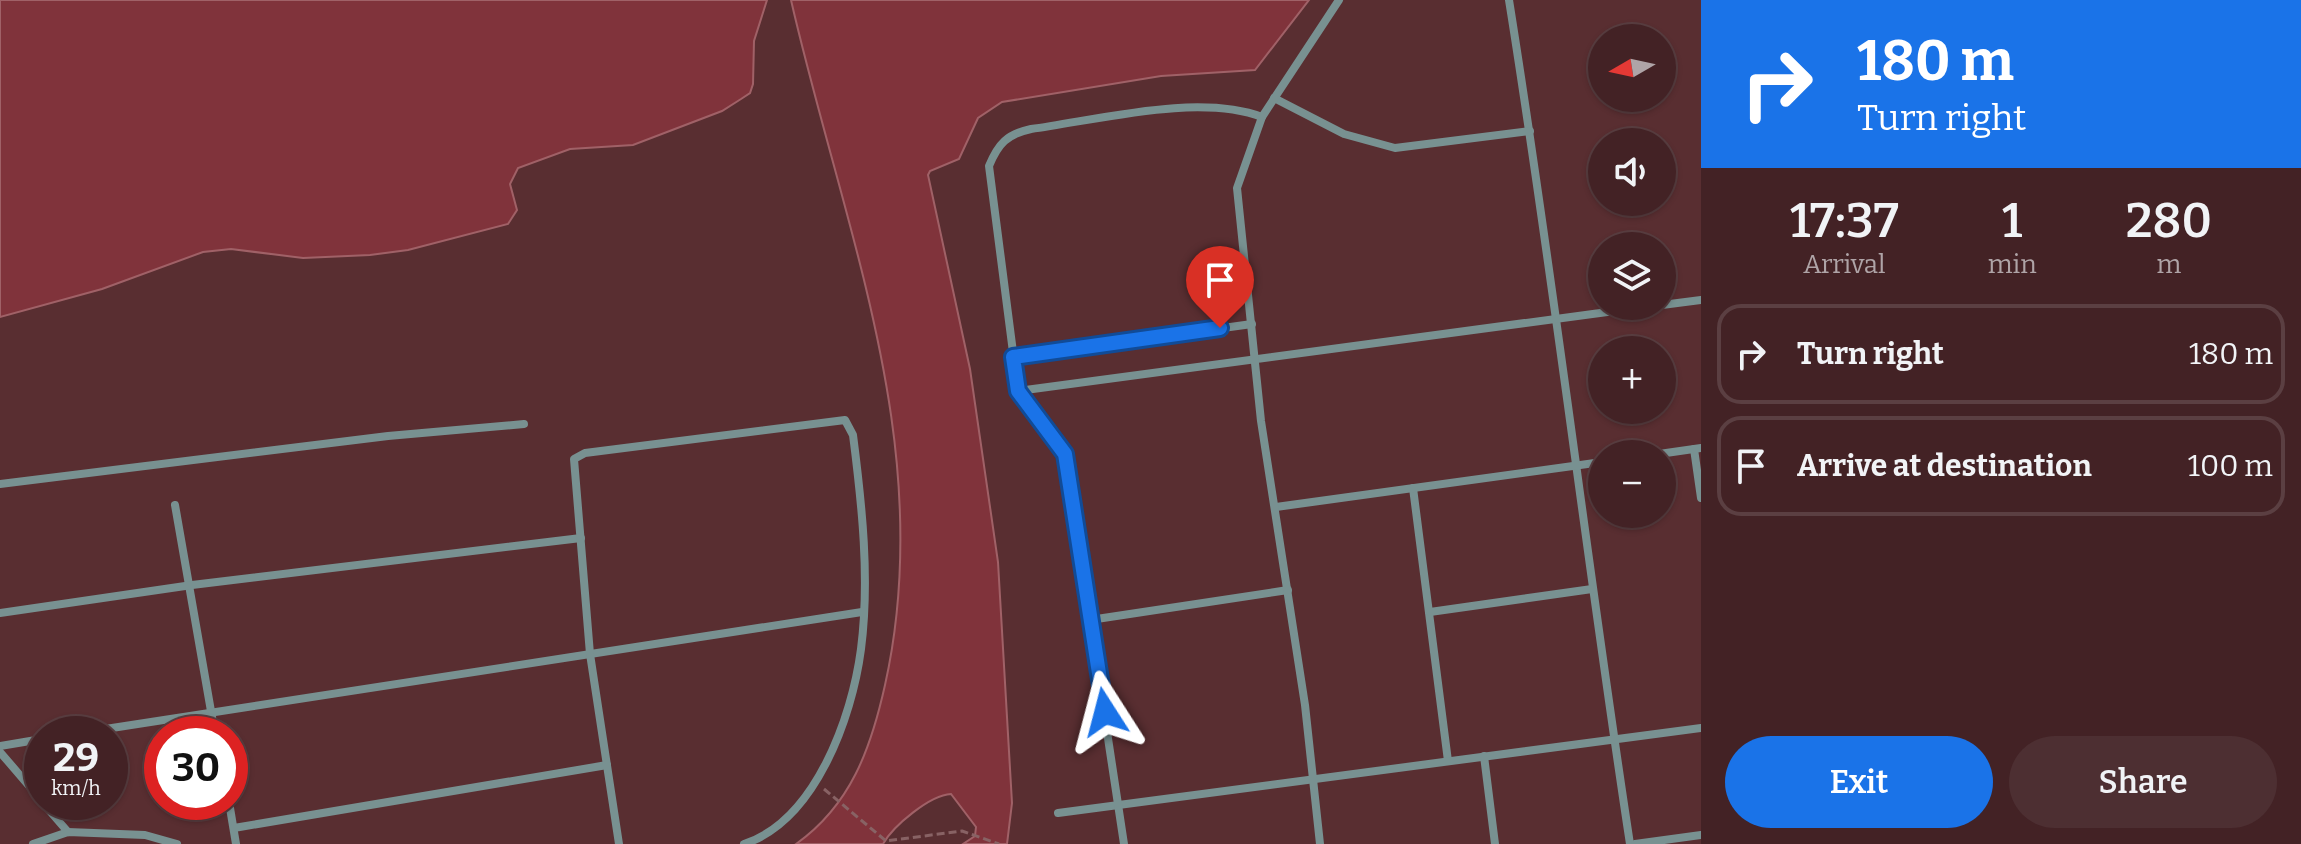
<!DOCTYPE html>
<meta charset="utf-8">
<style>
:root{--surface:#432225;--page:#4d2f32;--text:#f1f3f6;--muted:#afa4a7;--line:#5b3f42;--accent:#1a73e8}
body{margin:0;font-family:Bitter,serif;background:var(--page);color:var(--text);height:100vh;display:flex;flex-direction:column;font-size:30px;white-space:nowrap}
*{box-sizing:border-box;margin:0}
p{font-size:26px;color:var(--muted)}
.icon{flex:none;width:44px;height:44px;fill:none;stroke:currentColor;stroke-width:2;stroke-linecap:round;stroke-linejoin:round}
.map{position:relative;flex:1;overflow:hidden}
.drawer{display:flex;flex-direction:column;background:var(--surface);width:600px}
.drawer>*{flex:none}
.banner{background:#1a73e8;color:#fff;overflow:hidden}
.needle{width:52px;rotate:261deg}
.fabs{position:absolute;left:1588px;top:24px;display:grid;gap:16px}
.fabs a{display:grid;place-items:center;width:88px;height:88px;border-radius:50%;background:var(--surface);box-shadow:0 2px 6px #0004,0 0 0 2px var(--line);font-size:40px}
.speed{position:absolute;left:24px;top:716px;display:flex;gap:16px;font-size:40px;font-weight:700;text-align:center}
.speed>*{display:grid;place-content:center;width:104px;height:104px;border-radius:50%;background:var(--surface);box-shadow:0 2px 6px #0004,0 0 0 2px var(--line);line-height:1}
.speed small{font-size:20px;font-weight:400}
.speed .limit{border:12px solid #d22;background:#fff;color:#111}
.pin{position:absolute;display:grid;place-items:center;width:68px;height:68px;color:#fff;margin:-82px -34px;border-radius:50% 50% 50% 0;rotate:-45deg;box-shadow:0 0 8px #0007}
.pin .icon{rotate:45deg}
.me{position:absolute;width:88px;margin:-44px;rotate:351deg;stroke-linejoin:round;filter:drop-shadow(0 0 6px #0008)}
.turn{display:flex;align-items:center;gap:28px;height:168px;padding:0 24px;font-size:36px}
.turn .icon{width:104px;height:104px;stroke-width:2.5}
.turn b{display:block;font-size:56px;line-height:68px}
.eta{display:flex;justify-content:space-evenly;align-items:center;height:136px;text-align:center}
.eta b{font-size:48px;font-weight:600;line-height:56px}
.action{display:flex;gap:16px;margin-top:auto;padding:16px 24px}
.action a{flex:1;height:92px;border-radius:48px;background:var(--accent);color:#fff;font-size:32px;font-weight:600;line-height:92px;text-align:center}
.action a+a{background:var(--page);color:var(--text)}
ul{padding:0;list-style:none}
li{display:flex;align-items:center;gap:24px;height:100px;margin:0 16px 12px;padding:0 8px;border:4px solid var(--line);border-radius:24px}
li div{flex:1}
li b{display:block;font-size:30px}
li em{font-style:normal}
main{display:flex;flex:1;min-height:0}
.map>svg:first-child{display:block}
.water{fill:#80333b;stroke:#a06167;stroke-width:2}
.lines{fill:none;stroke-linecap:round;stroke-linejoin:round}
.path{stroke:#886264;stroke-width:3;stroke-dasharray:8 4;stroke-linecap:butt}
.street{stroke:#789191;stroke-width:8}
.route-casing{stroke:#114b97;stroke-width:20}
.route{stroke:#1a73e8;stroke-width:14}
</style>
<main>
<div class="map">
<svg width="1701" height="844" viewBox="0 0 1701 844">
<rect width="100%" height="100%" fill="#592e31"/>
<g class="water">
<path d="M0,0H767L754,41L753,84L750,93L741,99L722,111L633,145L570,149L518,168L510,184L517,210L508,224L408,250L370,255L303,258L231,249L203,252L102,289L0,317Z"/>
<path d="M791,0H1309L1255,70L1161,76L1002,102L978,118L959,159L930,171L928,175L970,369L998,562L1012,803L1007,844H963L975,836L976,827L951,794C930,795 893,826 883,844H796C851,805 871,748 885,685C938,447 843,228 791,0Z"/>
</g>
<g class="lines">
<path class="path" d="M824,789L886,841L962,831L999,844"/>
<g class="street">
<path d="M1509,0C1554,281 1587,563 1630,844"/>
<path d="M1274,98L1344,134L1395,148L1530,131"/>
<path d="M1662,305L1701,300"/>
<path d="M1013,357L1252,324"/>
<path d="M1018,391L1652,306"/>
<path d="M1694,449L1701,498"/>
<path d="M1659,454L1701,448"/>
<path d="M0,484L388,436L524,424"/>
<path d="M1413,488L1448,761"/>
<path d="M175,505L215,734"/>
<path d="M1276,507L1602,462"/>
<path d="M1430,612L1592,589"/>
<path d="M0,613L192,585L581,538"/>
<path d="M1090,620L1288,590"/>
<path d="M73,734L862,612"/>
<path d="M0,746L42,739"/>
<path d="M0,752L42,801"/>
<path d="M1484,756L1495,844"/>
<path d="M42,802L68,832"/>
<path d="M229,802L236,844"/>
<path d="M1058,813L1701,728"/>
<path d="M234,828L607,765"/>
<path d="M33,844L68,832L145,835L177,844"/>
<path d="M619,844L590,654L574,459L585,453L845,420L853,435C862,505 870,579 861,649C852,718 815,821 744,844"/>
<path d="M1124,844L1065,454L1018,391L989,166C998,144 1007,134 1031,129C1098,120 1198,93 1262,117"/>
<path d="M1320,844L1305,705L1261,421L1237,188L1262,117L1339,0"/>
<path d="M1635,844L1701,835"/>
</g>
</g>
<g class="lines">
<defs>
<path id="route" d="M1105,712L1065,454L1018,391L1013,357L1220,328"/>
</defs>
<use href="#route" class="route-casing"/>
<use href="#route" class="route"/>
</g>
</svg>
<div class="fabs">
<a><svg class="needle" viewBox="-14 -14 28 28"><path d="M0-13l5 13h-10z" fill="#e53935"/><path d="M0 13l5-13h-10z" fill="#afa4a7"/></svg></a>
<a><svg class="icon" aria-label="sound" viewBox="0 0 24 24"><path d="M4 9h4l5-4v14l-5-4H4zM17 9q2 3 0 6"/></svg></a>
<a><svg class="icon" aria-label="layers" viewBox="0 0 24 24"><path d="M12 4l9 5-9 5-9-5zM3 14l9 5 9-5"/></svg></a>
<a>+</a>
<a>−</a>
</div>
<div class="speed"><div>29<small>km/h</small></div><div class="limit">30</div></div>
<div class="pin" style="left:1220px;top:328px;background:#d93025"><svg class="icon" aria-label="arrive" viewBox="0 0 24 24"><path d="M6 21V4h12l-3 4 3 4H6"/></svg></div>
<svg class="me" style="left:1105px;top:712px" viewBox="-20 -20 40 40"><path d="M0-17L14 15 0 8-14 15z" fill="#1a73e8" stroke="#fff" stroke-width="4"/></svg>
</div>
<section class="drawer">
<div class="banner">
<div class="turn"><svg class="icon" aria-label="right" viewBox="0 0 24 24"><path d="M7 20v-9h11M14 6l5 5-5 5"/></svg><div><b>180 m</b>Turn right</div></div>
</div>
<div class="eta">
<div><b>17:37</b><p>Arrival</p></div>
<div><b>1</b><p>min</p></div>
<div><b>280</b><p>m</p></div>
</div>
<ul>
<li><svg class="icon" aria-label="right" viewBox="0 0 24 24"><path d="M7 20v-9h11M14 6l5 5-5 5"/></svg><div><b>Turn right</b></div><em>180 m</em></li>
<li><svg class="icon" aria-label="arrive" viewBox="0 0 24 24"><path d="M6 21V4h12l-3 4 3 4H6"/></svg><div><b>Arrive at destination</b></div><em>100 m</em></li>
</ul>
<div class="action"><a>Exit</a><a>Share</a></div>
</section>
</main>
